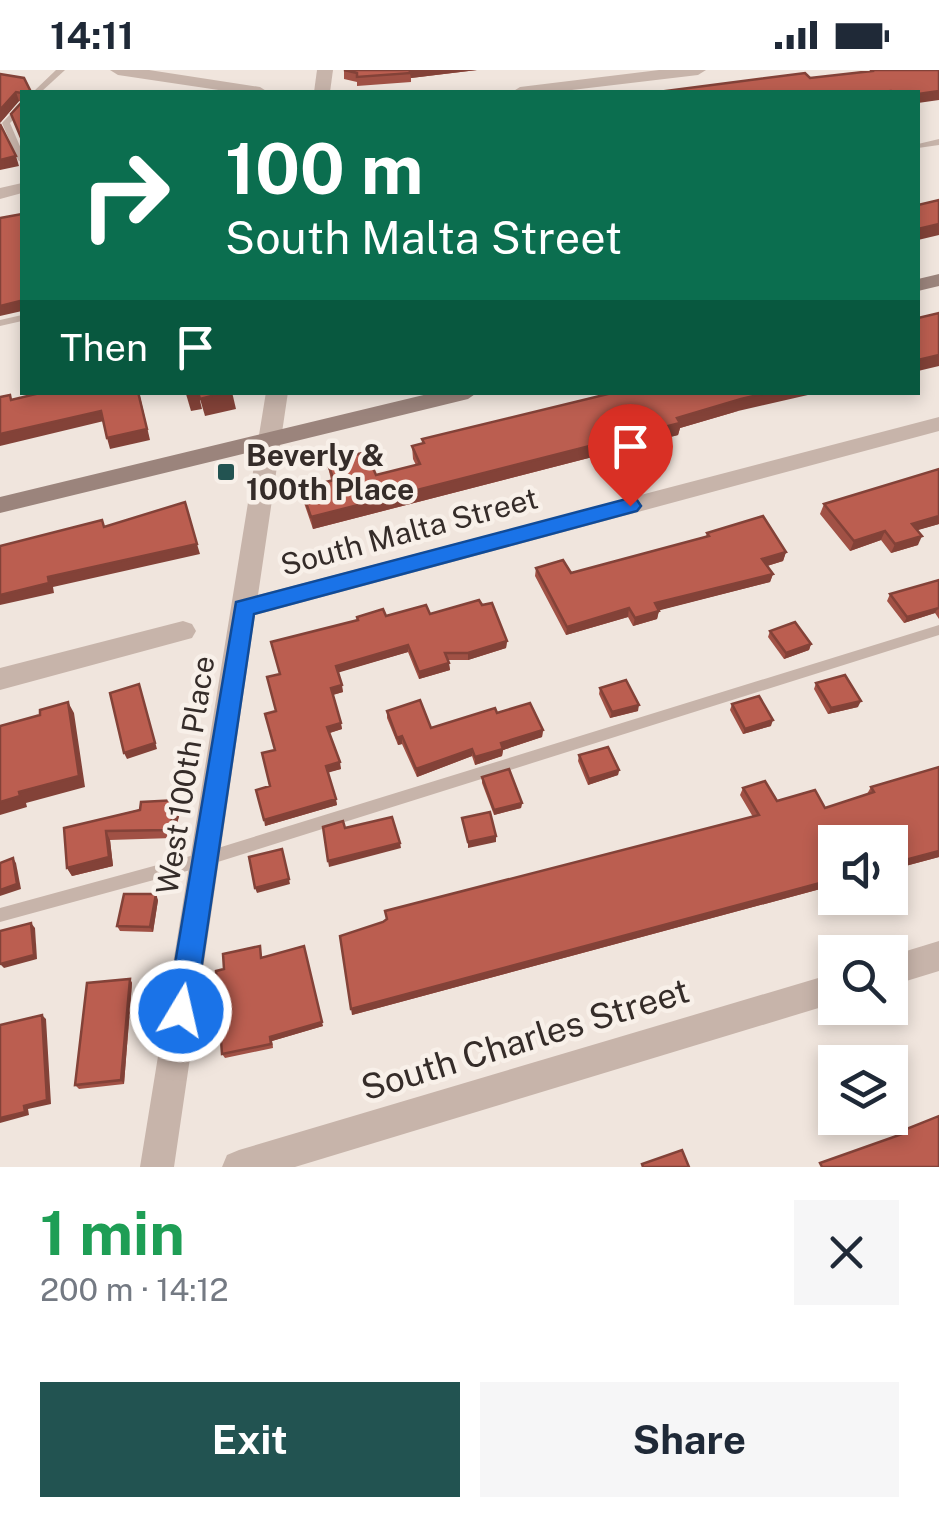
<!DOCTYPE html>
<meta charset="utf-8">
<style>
:root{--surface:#fff;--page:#f6f6f7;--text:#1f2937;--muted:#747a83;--accent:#225351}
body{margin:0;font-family:"Public Sans",sans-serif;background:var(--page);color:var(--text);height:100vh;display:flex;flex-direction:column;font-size:38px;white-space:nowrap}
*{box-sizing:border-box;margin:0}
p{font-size:32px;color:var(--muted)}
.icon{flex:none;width:55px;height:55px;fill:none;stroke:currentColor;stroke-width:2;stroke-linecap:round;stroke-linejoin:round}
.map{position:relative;height:1097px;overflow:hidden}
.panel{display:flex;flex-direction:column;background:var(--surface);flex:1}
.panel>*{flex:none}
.hud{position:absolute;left:20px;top:20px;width:900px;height:305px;border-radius:0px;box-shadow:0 5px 15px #0003;background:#0b6e4f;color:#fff;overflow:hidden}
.tools{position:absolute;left:818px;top:755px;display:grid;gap:20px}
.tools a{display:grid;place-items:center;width:90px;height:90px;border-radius:0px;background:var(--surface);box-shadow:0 5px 15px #0003;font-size:50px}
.pin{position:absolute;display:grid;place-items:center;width:85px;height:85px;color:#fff;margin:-102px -42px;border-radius:50% 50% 50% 0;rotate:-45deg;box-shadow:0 0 10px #0007}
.pin .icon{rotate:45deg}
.me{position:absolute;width:110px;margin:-55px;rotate:9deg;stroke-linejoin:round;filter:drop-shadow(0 0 8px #0008)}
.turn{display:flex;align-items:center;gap:35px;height:210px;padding:0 40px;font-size:45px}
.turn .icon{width:130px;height:130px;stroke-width:2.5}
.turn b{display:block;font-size:70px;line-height:85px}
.then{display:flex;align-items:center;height:95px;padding:0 40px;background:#0003;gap:20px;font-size:38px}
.round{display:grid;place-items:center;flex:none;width:105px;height:105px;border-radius:0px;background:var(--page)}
.overview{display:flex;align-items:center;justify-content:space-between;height:170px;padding:0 40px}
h1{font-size:60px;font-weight:700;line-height:75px;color:#1e9e55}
.primary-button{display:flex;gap:20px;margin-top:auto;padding:20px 40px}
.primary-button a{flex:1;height:115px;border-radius:0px;background:var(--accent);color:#fff;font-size:40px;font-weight:700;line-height:115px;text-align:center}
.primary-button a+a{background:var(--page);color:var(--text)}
.status{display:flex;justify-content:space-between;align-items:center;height:70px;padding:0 50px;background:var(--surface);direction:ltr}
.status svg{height:28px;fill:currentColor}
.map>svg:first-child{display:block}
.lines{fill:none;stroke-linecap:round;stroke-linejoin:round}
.lane{fill:#c7b4aa;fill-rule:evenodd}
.street{fill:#c7b4aa;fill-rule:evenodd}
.secondary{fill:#9b847c;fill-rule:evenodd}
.wall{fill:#a15145}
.shaded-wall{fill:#834238}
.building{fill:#bb5e50;stroke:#834238;stroke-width:2.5}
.route{fill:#1a73e8;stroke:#114b97;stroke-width:2.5}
.poi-dot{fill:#225351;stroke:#f8f0e9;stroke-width:4}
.labels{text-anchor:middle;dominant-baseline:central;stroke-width:9;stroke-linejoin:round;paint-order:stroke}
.poi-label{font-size:30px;font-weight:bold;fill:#352c29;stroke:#f8f0e9;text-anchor:start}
.street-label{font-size:30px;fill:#352c29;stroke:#f8f0e9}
.near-street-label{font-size:35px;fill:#352c29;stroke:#f8f0e9}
</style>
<div class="status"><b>14:11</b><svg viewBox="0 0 49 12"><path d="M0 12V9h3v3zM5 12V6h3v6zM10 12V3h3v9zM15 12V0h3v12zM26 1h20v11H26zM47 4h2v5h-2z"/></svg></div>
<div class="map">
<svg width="939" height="1097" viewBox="0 0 939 1097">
<rect width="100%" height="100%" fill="#f0e5dd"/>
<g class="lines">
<g class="lane">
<path d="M56,0H65L41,22H33Z"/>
<path d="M19,35H22V41L10,53L22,81V93L18,90L2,53Z"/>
<path d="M939,69V75L918,78V74Z"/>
<path d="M22,245V251L0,256V250Z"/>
<path d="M939,555V565L205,796L0,852V838L205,782Z"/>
</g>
<g class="street">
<path d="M110,0H149L260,17L268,22H232L118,5Z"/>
<path d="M317,0H333L330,22H314Z"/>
<path d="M659,0H706L698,5L555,22H512L520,17Z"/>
<path d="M22,113V123L0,129V118Z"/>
<path d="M266,322H288L258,525L939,347V361L255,545L174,1097H140Z"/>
<path d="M183,551L192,554L196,561L192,568L0,620V598Z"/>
<path d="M939,871V901L890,916V886Z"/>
<path d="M835,903V933L295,1097H222L227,1085L239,1080Z"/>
</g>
<g class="secondary">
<path d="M939,204V216L918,221V209Z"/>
<path d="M436,322H478L468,329L0,443V427Z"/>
</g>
</g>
<g class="wall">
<path d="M344,0H477L411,8V12L357,16V12L344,9Z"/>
<path d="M24,8L22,72L11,44L22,32L19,31L0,53Z"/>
<path d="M738,341L680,358L678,365L313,459L303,430L301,418L331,410L327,392L376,405L416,395L413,389L412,376L423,374L422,369Z"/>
<path d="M939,399V454L917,460L918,475L891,483L881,470L850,481L820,444L824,434Z"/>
<path d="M707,463L786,482L783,491L767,496L773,504L770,512L659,540L657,549L633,556L628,547L566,565L535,506L536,498L571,503L706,467Z"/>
<path d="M939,510V549L935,543L904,553L887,531L890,524Z"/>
<path d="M430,544L507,571L506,578L468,590H448L450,600L419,609L408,582L338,602L343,622L333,625L342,659L330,663L341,699L328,702L337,735L265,756L275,680L276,641L357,550V547Z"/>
<path d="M770,561L811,574L809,580L784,589L768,567Z"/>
<path d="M816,613L858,637L828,644L814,619Z"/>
<path d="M600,618L638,641L610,648L599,624Z"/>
<path d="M732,634L771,656L743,664L730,640Z"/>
<path d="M387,641L431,658L497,643L543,660L542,667L503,680L502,686L475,695L472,686L417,707L402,674L398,675L387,648Z"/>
<path d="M579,685L619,700L618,705L588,715L578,691Z"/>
<path d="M939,697V787L352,945L383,852L386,850L753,747L740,725L743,718L777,731L825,738L867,724L871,717Z"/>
<path d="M482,707L522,733L521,738L494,745L482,713Z"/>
<path d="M177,730L181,739L173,768L110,770L113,796L72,806L67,798L64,758Z"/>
<path d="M158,830L153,862L120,861L117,856Z"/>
<path d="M260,876L262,888L323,956L272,971L273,978L225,988L222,984L224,899Z"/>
<path d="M130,909L132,913L124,1014L79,1019L75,1015Z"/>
</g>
<g class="shaded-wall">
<path d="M409,0H477L411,8Z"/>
<path d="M939,21V30L918,33V24Z"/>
<path d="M16,22L19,31L0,53V40Z"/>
<path d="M16,86L19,96L0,100V90Z"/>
<path d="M939,154V165L918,170V159Z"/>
<path d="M20,231L22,241L0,246V236Z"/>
<path d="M939,285V296L918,301V290Z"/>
<path d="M139,322L150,370L110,379L107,368Z"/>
<path d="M192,322H198L202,339L191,341L186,324Z"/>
<path d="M227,322H232L236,339L205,346L200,329Z"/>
<path d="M770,322H821L738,341L680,358L678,365L313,459L311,447L741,329Z"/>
<path d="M101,341L104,351L0,376V364Z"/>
<path d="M939,446V454L908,463L912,454Z"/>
<path d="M885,461L881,470L850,481L854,471Z"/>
<path d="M922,466L918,475L891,483L895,474Z"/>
<path d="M197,474L200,484L53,517L54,523L0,535V525L48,507Z"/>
<path d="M786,482L783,491L760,498L762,489Z"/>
<path d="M773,504L770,512L653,542L655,533Z"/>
<path d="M938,537L935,543L904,553L907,547Z"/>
<path d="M629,538L628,547L566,565L567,557Z"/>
<path d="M659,541L657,549L633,556L635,548Z"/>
<path d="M507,571L506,578L468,590V583Z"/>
<path d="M811,574L809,580L784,589L786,583Z"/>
<path d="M408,575V582L337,603L336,596Z"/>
<path d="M449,593L450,600L419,609V602Z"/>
<path d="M342,615L343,622L332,625L331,618Z"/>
<path d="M141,620L157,679L127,689L124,683Z"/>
<path d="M861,631L858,637L828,644L831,638Z"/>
<path d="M68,632L74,643L85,717L26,733L27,737L0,745V732L19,722Z"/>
<path d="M639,635L638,641L610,648L612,642Z"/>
<path d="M773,650L771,656L743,664L745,659Z"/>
<path d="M341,653L342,659L329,663L327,657Z"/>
<path d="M543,660L542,667L503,680L502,686L475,695V687L501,673Z"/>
<path d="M402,666V674L398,675L397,668Z"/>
<path d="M472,679V686L417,707L416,699Z"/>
<path d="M340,692L341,699L327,703L326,696Z"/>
<path d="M619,700L618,705L588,715L589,709Z"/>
<path d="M336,729L337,735L265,756L264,750Z"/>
<path d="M177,730L181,739L173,768L169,760Z"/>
<path d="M522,733L521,738L494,745V740Z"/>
<path d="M106,761L110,770L113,796L72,806L67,798Z"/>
<path d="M496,766V772L468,778V772Z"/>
<path d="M400,773L401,778L329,797L328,791Z"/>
<path d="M282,779L290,814L257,823L255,818Z"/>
<path d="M939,781V787L890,800V794Z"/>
<path d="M13,788L16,793L21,819L0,826V820Z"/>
<path d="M835,809V815L352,945L351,939Z"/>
<path d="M156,824L158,830L153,862L150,857Z"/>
<path d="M31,853L35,858L37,889L4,898L0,894Z"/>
<path d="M304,876L323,956L272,971L273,978L270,967Z"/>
<path d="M130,909L132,913L124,1014L121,1010Z"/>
<path d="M42,945L46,949L51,1034L28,1039L29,1045L0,1053V1048L24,1036Z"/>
</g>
<g class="building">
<path d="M344,0H409L411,3L357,7V3Z"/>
<path d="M871,0H939V21L918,24V22H892L891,21L881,22H658L805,3L810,8L872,1Z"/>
<path d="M0,4L24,8L31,22H22V29V23L16,22L0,40Z"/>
<path d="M22,32V85V70L11,44Z"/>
<path d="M0,54L16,86L0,90Z"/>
<path d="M939,130V154L918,159V135Z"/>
<path d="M22,144V239L20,231L0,236V148Z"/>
<path d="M939,243V285L918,290V248Z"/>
<path d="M44,322H138L147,359L107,368L101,341L0,364V327L10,325L11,330Z"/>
<path d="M198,322H227L200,329Z"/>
<path d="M616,322H770L741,329L677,348L680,353L311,447L301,418L334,410L327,392L366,382L376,405L420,394L412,376L424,373L422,369Z"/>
<path d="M939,399V446L912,454L922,466L895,474L885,461L854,471L824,434Z"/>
<path d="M185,432L197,474L48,507L49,513L0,525V476L102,450L104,457Z"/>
<path d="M763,446L786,482L762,489L773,504L655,533L659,541L635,548L629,538L567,557L536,498L563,490L571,503L709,466L707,463Z"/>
<path d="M939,510V538L907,547L890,524Z"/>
<path d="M479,530L482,535L492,533L507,571L468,583H445L449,593L419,602L408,575L336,596L342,615L331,618L341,653L327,657L340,692L326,696L336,729L264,750L256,720L270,716L262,683L275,680L265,644L276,641L267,607L280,604L271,572L358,550L357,547L383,539L386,546L426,535L430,544Z"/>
<path d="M795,552L811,574L786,583L770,561Z"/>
<path d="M845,605L861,631L831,638L816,613Z"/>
<path d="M626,610L639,635L612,642L600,618Z"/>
<path d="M139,614L155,673L124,683L110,623Z"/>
<path d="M759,626L773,650L745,659L732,634Z"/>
<path d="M420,630L431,658L495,638L497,643L530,633L543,660L501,673L503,679L475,687L472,679L416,699L402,666L397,668L387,641Z"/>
<path d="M68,632L79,706L19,722L20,726L0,732V656L40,645V640Z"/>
<path d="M608,677L619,700L589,709L579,685Z"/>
<path d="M939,697V781L890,794V772H835V809L351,939L340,866L383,852L387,849L385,841L759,745L743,718L765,711L777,731L815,720L825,738L874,722L871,717Z"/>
<path d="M509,699L522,733L494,740L482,707Z"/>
<path d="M177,730L169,760L106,761L109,787L67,798L64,758L140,740L141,732Z"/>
<path d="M490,742L496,766L468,772L462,748Z"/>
<path d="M392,747L400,773L328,791L323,757L343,751L345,758Z"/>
<path d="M282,779L289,809L255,818L249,787Z"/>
<path d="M13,788L17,814L0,820V793Z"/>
<path d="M124,824H156L150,857L117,856Z"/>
<path d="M31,853L34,885L0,894V861Z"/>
<path d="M260,876L261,888L304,876L322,952L270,967L271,974L222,984L216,901L224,899L223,884Z"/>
<path d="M130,909L121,1010L75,1015L87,913Z"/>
<path d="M42,945L47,1030L24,1036L25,1042L0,1048V955Z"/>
<path d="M939,1046V1097H822L820,1093L905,1063L904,1060Z"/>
<path d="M682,1080L689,1097H643L642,1094Z"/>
</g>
<path class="route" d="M630,428L637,430L641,436L637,441L254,544L195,941L191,951L181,955L171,951L167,941L236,532Z"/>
<rect class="poi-dot" x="216" y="392" width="20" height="20" rx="5"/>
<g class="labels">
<g class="poi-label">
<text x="246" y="385">Beverly &amp;<tspan x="246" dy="34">100th Place</tspan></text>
</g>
<g class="street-label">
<text transform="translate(409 461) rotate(-15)">South Malta Street</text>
<text transform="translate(185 705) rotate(-81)">West 100th Place</text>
</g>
<g class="near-street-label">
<text transform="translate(525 969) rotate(-17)">South Charles Street</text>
</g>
</g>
</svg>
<div class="tools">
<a><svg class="icon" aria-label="sound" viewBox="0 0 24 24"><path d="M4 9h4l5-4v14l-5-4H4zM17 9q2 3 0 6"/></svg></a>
<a><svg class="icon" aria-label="search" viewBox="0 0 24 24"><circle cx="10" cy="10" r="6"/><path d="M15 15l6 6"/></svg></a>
<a><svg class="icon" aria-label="layers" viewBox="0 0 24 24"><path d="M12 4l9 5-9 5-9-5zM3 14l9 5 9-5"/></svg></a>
</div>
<div class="pin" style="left:630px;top:436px;background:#d93025"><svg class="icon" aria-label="arrive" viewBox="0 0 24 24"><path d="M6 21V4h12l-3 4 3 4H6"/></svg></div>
<svg class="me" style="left:181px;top:941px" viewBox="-20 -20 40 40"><circle r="17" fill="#1a73e8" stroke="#fff" stroke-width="3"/><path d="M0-11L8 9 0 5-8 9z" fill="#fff"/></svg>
<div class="hud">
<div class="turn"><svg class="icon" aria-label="right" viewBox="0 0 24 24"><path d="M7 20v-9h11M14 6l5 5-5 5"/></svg><div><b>100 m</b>South Malta Street</div></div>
<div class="then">Then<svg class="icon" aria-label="arrive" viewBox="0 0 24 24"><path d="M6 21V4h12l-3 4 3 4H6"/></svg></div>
</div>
</div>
<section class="panel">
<div class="overview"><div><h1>1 min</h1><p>200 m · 14:12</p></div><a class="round"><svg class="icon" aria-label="close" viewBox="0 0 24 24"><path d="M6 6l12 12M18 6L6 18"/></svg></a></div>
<div class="primary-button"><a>Exit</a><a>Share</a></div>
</section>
